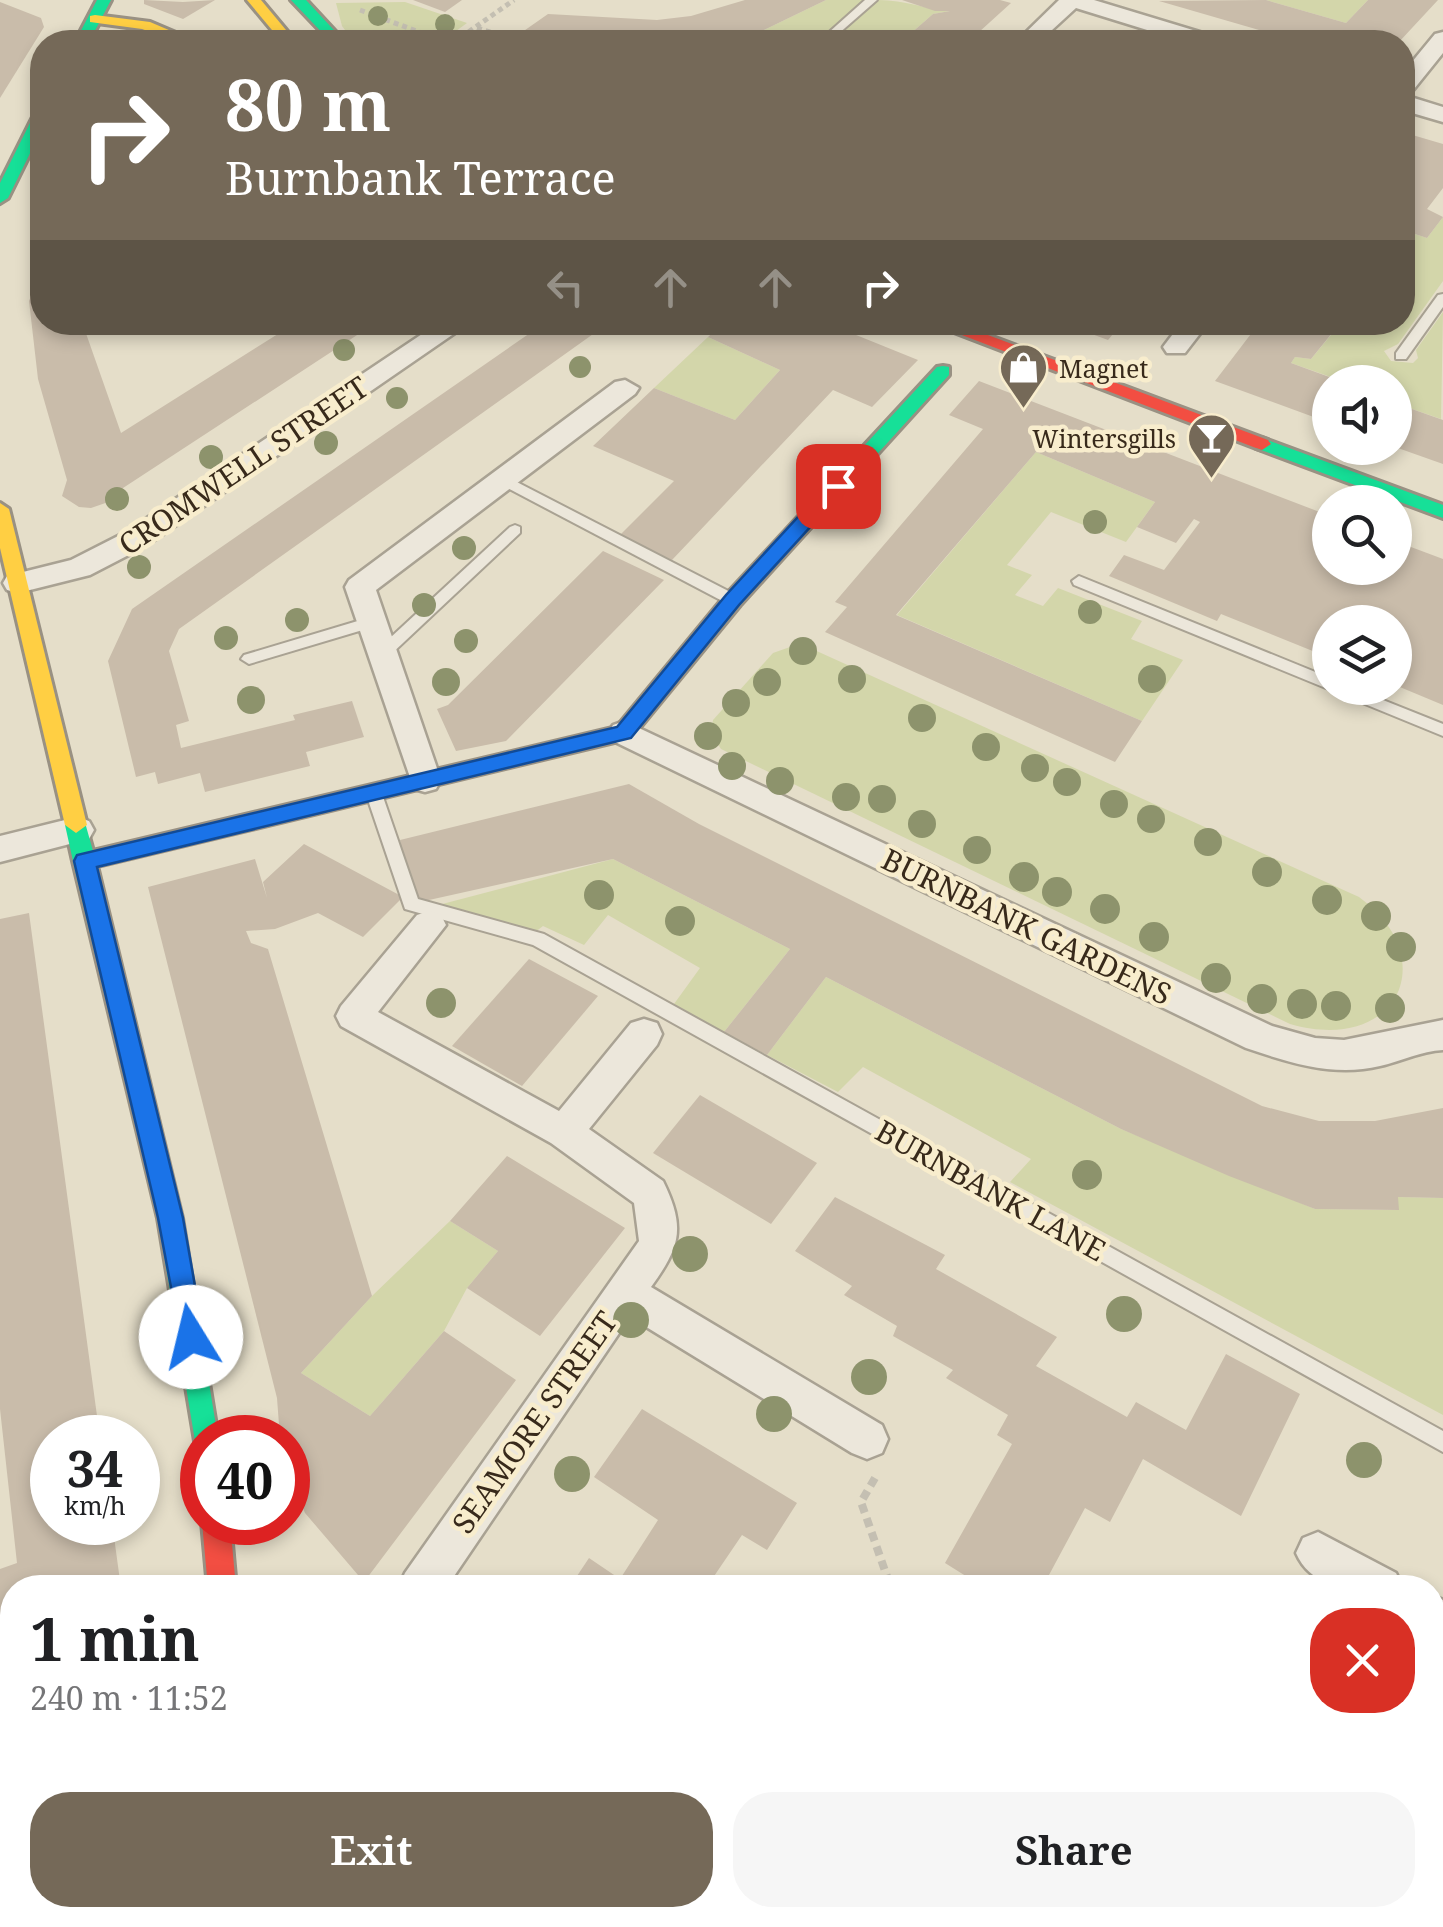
<!DOCTYPE html>
<meta charset="utf-8">
<style>
:root{--surface:#fff;--page:#f6f6f6;--text:#202124;--muted:#757577;--accent:#756958}
body{margin:0;font-family:"Noto Serif",serif;background:var(--page);color:var(--text);height:100vh;display:flex;flex-direction:column;font-size:38px;white-space:nowrap}
*{box-sizing:border-box;margin:0}
p{font-size:32px;color:var(--muted)}
.icon{flex:none;width:55px;height:55px;fill:none;stroke:currentColor;stroke-width:2;stroke-linecap:round;stroke-linejoin:round}
.map{position:relative;flex:1;overflow:hidden}
.sheet{position:absolute;left:0px;top:1575px;width:1445px;height:352px;display:flex;flex-direction:column;background:var(--surface);border-radius:40px 40px 0 0;box-shadow:0 5px 15px #0003}
.sheet>*{flex:none}
.top-card{position:absolute;left:30px;top:30px;width:1385px;height:305px;border-radius:40px;box-shadow:0 5px 15px #0003;background:#756958;color:#fff;overflow:hidden}
.controls{position:absolute;left:1312px;top:365px;display:grid;gap:20px}
.controls a{display:grid;place-items:center;width:100px;height:100px;border-radius:50%;background:var(--surface);box-shadow:0 5px 15px #0003;font-size:50px}
.speed{position:absolute;left:30px;top:1415px;display:flex;gap:20px;font-size:50px;font-weight:700;text-align:center}
.speed>*{display:grid;place-content:center;width:130px;height:130px;border-radius:50%;background:var(--surface);box-shadow:0 5px 15px #0003;line-height:1}
.speed small{font-size:25px;font-weight:400}
.speed .limit{border:15px solid #d22;background:#fff;color:#111}
.pin{position:absolute;display:grid;place-items:center;width:85px;height:85px;color:#fff;margin:-42px;border-radius:20px;box-shadow:0 5px 15px #0006}
.me{position:absolute;width:110px;margin:-55px;rotate:351deg;stroke-linejoin:round;filter:drop-shadow(0 0 8px #0008)}
.turn{display:flex;align-items:center;gap:35px;height:210px;padding:0 30px;font-size:45px}
.turn .icon{width:130px;height:130px;stroke-width:2.5}
.turn b{display:block;font-size:70px;line-height:85px}
.lanes{display:flex;align-items:center;height:95px;padding:0 30px;background:#0003;justify-content:center;gap:50px;direction:ltr}
.lanes .off{opacity:.35}
.round{display:grid;place-items:center;flex:none;width:105px;height:105px;border-radius:40px;background:var(--page)}
.summary{display:flex;align-items:center;justify-content:space-between;height:170px;padding:0 30px}
h1{font-size:60px;font-weight:700;line-height:75px}
.button{display:flex;gap:20px;margin-top:auto;padding:20px 30px}
.button a{flex:1;height:115px;border-radius:40px;background:var(--accent);color:#fff;font-size:40px;font-weight:700;line-height:115px;text-align:center}
.button a+a{background:var(--page);color:var(--text)}
.map>svg:first-child{display:block}
.green{fill:#d3d6aa}
.building{fill:#c9bcaa}
.lines{fill:none;stroke-linecap:round;stroke-linejoin:round}
.lane-casing{stroke:#a9a293;stroke-width:4}
.street-casing{stroke:#a9a293;stroke-width:5}
.fast-casing{stroke:#999183;stroke-width:6}
.slow-casing{stroke:#999183;stroke-width:6}
.jam-casing{stroke:#999183;stroke-width:6}
.path-far1{stroke:#c4bfb2;stroke-width:5;stroke-dasharray:5 4;stroke-linecap:butt}
.path{stroke:#c4bfb2;stroke-width:8;stroke-dasharray:9 6;stroke-linecap:butt}
.lane{fill:#ece7db;fill-rule:evenodd}
.street{fill:#ece7db;fill-rule:evenodd}
.fast{fill:#16e098;fill-rule:evenodd}
.slow{fill:#ffcf43;fill-rule:evenodd}
.jam{fill:#f24e42;fill-rule:evenodd}
.tree{fill:#8d936c}
.route{fill:#1a73e8;stroke:#114b97;stroke-width:2.5}
.labels{text-anchor:middle;dominant-baseline:central;stroke-width:9;stroke-linejoin:round;paint-order:stroke}
.far-poi-label{font-size:25px;fill:#382a1b;stroke:#f8edcd;text-anchor:start}
.street-label{font-size:30px;fill:#382a1b;stroke:#f8edcd}
</style>
<div class="map">
<svg width="1443" height="1927" viewBox="0 0 1443 1927">
<rect width="100%" height="100%" fill="#e5dec9"/>
<g class="green">
<path d="M826,0H868L816,42H715L764,30Z"/>
<path d="M879,0C904,0 926,9 950,11L933,14L901,42H829Z"/>
<path d="M1266,0H1368L1346,23Z"/>
<path d="M405,2L467,23L441,42H354L342,26L336,3Z"/>
<path d="M1443,217V281L1398,344L1384,351L1391,361L1413,363L1418,358L1416,350L1443,312L1441,419L1395,403V382H1345L1291,363L1295,357L1311,359L1341,323L1402,322L1403,270L1410,260L1403,256V242L1409,232L1427,238Z"/>
<path d="M708,337L780,370L735,420L654,388Z"/>
<path d="M1036,452L1155,502L1126,542L1051,512L1007,565L1032,575L1015,595L1043,606L1058,588L1142,621L1131,639L1183,660L1142,721L897,615Z"/>
<path d="M790,647L810,648L1359,897C1443,958 1398,1055 1290,1024L721,749L711,734L713,720L773,653Z"/>
<path d="M613,859L790,949L724,1032L674,1004L700,968L608,915L584,945L543,926L530,936L427,908Z"/>
<path d="M826,977L1121,1129L1315,1209L1398,1210V1197L1443,1198V1415L1010,1182L1031,1159L863,1067L838,1092L767,1055Z"/>
<path d="M450,1221L498,1251L467,1288L444,1331L370,1416L301,1373L372,1296Z"/>
</g>
<g class="building">
<path d="M144,0L183,2L215,0L183,19L144,4Z"/>
<path d="M413,0H462L445,12Z"/>
<path d="M745,0H826L764,30L715,42H508L548,14L657,20L691,16Z"/>
<path d="M902,0H1000L1011,3L968,42H901L933,14L950,11H935Z"/>
<path d="M1266,0L1346,23L1368,0H1438L1399,42H1301L1159,1Z"/>
<path d="M0,2L41,18L44,27L0,98Z"/>
<path d="M1409,134L1443,144V188L1427,209L1443,217L1427,238L1409,232L1402,242V142Z"/>
<path d="M42,270V322H82L121,433L297,322H377L123,488L117,499L91,508L79,507L62,496L67,480L38,379L29,301Z"/>
<path d="M546,322H610L179,629L169,651L189,721L176,725L181,748L295,720L293,715L352,701L364,737L306,752L310,766L205,792L200,773L158,784L155,772L136,777L108,661L132,609Z"/>
<path d="M724,322H824L918,360L872,407L833,390L672,560L619,536L674,481L593,446L654,388L735,420L780,370L708,337Z"/>
<path d="M1059,322H1123L1108,340Z"/>
<path d="M1260,322H1341L1311,359L1295,357L1291,363L1343,382H1330V423L1215,381Z"/>
<path d="M979,381L1330,516V568H1395V541L1443,559V705L1395,685V622H1330V658L1221,614L1217,621L1109,576L1124,555L1164,570L1200,522L1194,519L1176,543L1137,527L1155,502L1036,452L896,615L1142,721L1115,762L825,632L847,607L835,602L983,429L949,415Z"/>
<path d="M1395,403L1443,420V464L1395,447Z"/>
<path d="M603,551L664,580L506,741L456,751L437,709L448,705Z"/>
<path d="M629,784L699,824L1262,1106L1319,1121H1375L1443,1108V1198L1398,1197L1399,1210L1315,1209L1229,1176L1121,1129L826,977L767,1055L724,1032L790,949L613,859L411,904L400,840Z"/>
<path d="M304,844L403,897L363,937L318,913L275,929L246,931L251,943L268,949L372,1296L301,1373L370,1416L444,1331L516,1380L364,1582L305,1513L288,1474V1438H280L277,1398L148,887L255,859L267,898L263,882Z"/>
<path d="M29,913L100,1438H52V1522H112L121,1588H12V1650L0,1653V1569L17,1563L0,1409V919Z"/>
<path d="M529,959L598,996L522,1086L452,1046Z"/>
<path d="M700,1095L817,1163L771,1224L653,1153Z"/>
<path d="M507,1156L625,1228L540,1336L467,1288L498,1251L450,1221Z"/>
<path d="M835,1197L945,1255L936,1269L1057,1337L1036,1366L1127,1417L1136,1402L1186,1430L1226,1354L1300,1394L1241,1516L1143,1459L1110,1522L1085,1508L1042,1588H985L945,1563L1012,1444L997,1435L1008,1415L946,1378L953,1370L893,1336L897,1326L844,1295L852,1286L795,1251Z"/>
<path d="M642,1409L797,1503L767,1550L742,1535L706,1588H569L589,1558L620,1579L658,1520L594,1477Z"/>
<path d="M1443,1761V1927H1344L1325,1915H1432V1786Z"/>
<path d="M353,1915H442L435,1927H345Z"/>
<path d="M719,1915H832L849,1927H722L715,1922Z"/>
<path d="M910,1915H1014L1008,1927H904Z"/>
</g>
<g class="lines">
<defs>
<g id="lane">
<path d="M865,0H877L829,42H818Z"/>
<path d="M1443,294V307L1406,359H1396V353L1438,295Z"/>
<path d="M503,475L738,596L741,600L733,605L728,604L498,483V477Z"/>
<path d="M515,525L520,527V533L387,658H377L374,654L377,650L510,527Z"/>
<path d="M1079,576L1330,678V688H1353L1443,724V736L1074,585L1072,581Z"/>
<path d="M371,617L379,622L376,626L249,664L241,659L244,655Z"/>
<path d="M373,785L381,791L418,899L544,934L1443,1431V1452L533,945L405,909L365,791Z"/>
</g>
<g id="street">
<path d="M1059,0H1094L1216,37L1219,42H1186L1076,8L1039,42H1016Z"/>
<path d="M1443,32V53L1410,94L1404,95L1443,107V122L1402,110V74L1435,34Z"/>
<path d="M440,322H471L146,546L90,575L18,593L7,590L3,583L7,576L71,560L126,532Z"/>
<path d="M1182,322H1209L1185,353H1167L1163,347Z"/>
<path d="M625,380L639,388L635,394L376,590L441,780L436,789L425,792L414,789L345,587L349,580L615,382Z"/>
<path d="M624,721L1272,1026L1315,1038L1344,1040L1443,1020V1050C1421,1051 1402,1061 1380,1066C1334,1077 1290,1063 1246,1048L613,741L608,733L613,725Z"/>
<path d="M77,817L89,821L94,830L89,839L0,862V836Z"/>
<path d="M429,911L441,915L446,925L378,1012L559,1111L631,1023L644,1019L657,1023L662,1034L657,1045L589,1129L663,1181C686,1228 680,1247 651,1287L882,1425L888,1439L882,1453L867,1459L852,1453L630,1317L446,1588H398L405,1573L639,1241L634,1203L551,1143L341,1026L336,1016L341,1006L417,915Z"/>
<path d="M1318,1532L1396,1573L1403,1588C1364,1588 1314,1595 1296,1553L1303,1538Z"/>
<path d="M1432,1595L1443,1600V1645L1432,1641Z"/>
</g>
<g id="fast">
<path d="M97,0H111L89,42H75Z"/>
<path d="M291,0H306L345,42H331Z"/>
<path d="M42,110V129L8,198L0,203V183L34,115Z"/>
<path d="M943,366L949,367V375L740,605L631,738L97,866L182,1218L218,1438H202V1450L196,1447L158,1218L73,861L65,825L68,819H84L93,851L617,727L726,595L937,367Z"/>
<path d="M1262,438L1443,505V518L1256,448L1253,444Z"/>
<path d="M215,1915H245V1927H213Z"/>
</g>
<g id="slow">
<path d="M247,0H261L296,42H282Z"/>
<path d="M95,15L150,22L197,42H178L142,29L90,22V16Z"/>
<path d="M0,503L9,509L87,825L76,833L65,825L0,548Z"/>
</g>
<g id="jam">
<path d="M928,322H953L1268,440L1271,444L1262,450L1256,448Z"/>
<path d="M202,1522H230L236,1588H208Z"/>
</g>
</defs>
<use href="#lane" class="lane-casing"/>
<use href="#street" class="street-casing"/>
<use href="#fast" class="fast-casing"/>
<use href="#slow" class="slow-casing"/>
<use href="#jam" class="jam-casing"/>
<g class="path-far1">
<path d="M360,10L446,42"/>
<path d="M477,28L493,33L480,42"/>
<path d="M454,42L514,0"/>
</g>
<g class="path">
<path d="M875,1478L861,1502L891,1588"/>
<path d="M0,1738L12,1733"/>
<path d="M632,1915L651,1927"/>
<path d="M1239,1915L1260,1927"/>
<path d="M1228,1927L1235,1915"/>
</g>
<use href="#lane" class="lane"/>
<use href="#street" class="street"/>
<use href="#fast" class="fast"/>
<use href="#slow" class="slow"/>
<use href="#jam" class="jam"/>
</g>
<g class="tree">
<circle cx="378" cy="16" r="10"/>
<circle cx="445" cy="24" r="10"/>
<circle cx="344" cy="350" r="11"/>
<circle cx="580" cy="367" r="11"/>
<circle cx="397" cy="398" r="11"/>
<circle cx="326" cy="443" r="12"/>
<circle cx="211" cy="457" r="12"/>
<circle cx="117" cy="499" r="12"/>
<circle cx="847" cy="511" r="12"/>
<circle cx="1095" cy="522" r="12"/>
<circle cx="464" cy="548" r="12"/>
<circle cx="139" cy="567" r="12"/>
<circle cx="424" cy="605" r="12"/>
<circle cx="1090" cy="612" r="12"/>
<circle cx="297" cy="620" r="12"/>
<circle cx="226" cy="638" r="12"/>
<circle cx="466" cy="641" r="12"/>
<circle cx="803" cy="651" r="14"/>
<circle cx="852" cy="679" r="14"/>
<circle cx="1152" cy="679" r="14"/>
<circle cx="446" cy="682" r="14"/>
<circle cx="767" cy="682" r="14"/>
<circle cx="251" cy="700" r="14"/>
<circle cx="736" cy="703" r="14"/>
<circle cx="922" cy="718" r="14"/>
<circle cx="708" cy="736" r="14"/>
<circle cx="986" cy="747" r="14"/>
<circle cx="732" cy="766" r="14"/>
<circle cx="1035" cy="768" r="14"/>
<circle cx="780" cy="781" r="14"/>
<circle cx="1067" cy="782" r="14"/>
<circle cx="846" cy="797" r="14"/>
<circle cx="882" cy="799" r="14"/>
<circle cx="1114" cy="804" r="14"/>
<circle cx="1151" cy="819" r="14"/>
<circle cx="922" cy="824" r="14"/>
<circle cx="1208" cy="842" r="14"/>
<circle cx="977" cy="850" r="14"/>
<circle cx="1267" cy="872" r="15"/>
<circle cx="1024" cy="877" r="15"/>
<circle cx="1057" cy="892" r="15"/>
<circle cx="599" cy="895" r="15"/>
<circle cx="1327" cy="900" r="15"/>
<circle cx="1105" cy="909" r="15"/>
<circle cx="1376" cy="916" r="15"/>
<circle cx="680" cy="921" r="15"/>
<circle cx="1154" cy="937" r="15"/>
<circle cx="1401" cy="947" r="15"/>
<circle cx="1216" cy="978" r="15"/>
<circle cx="1262" cy="999" r="15"/>
<circle cx="441" cy="1003" r="15"/>
<circle cx="1302" cy="1004" r="15"/>
<circle cx="1336" cy="1006" r="15"/>
<circle cx="1390" cy="1008" r="15"/>
<circle cx="1087" cy="1175" r="15"/>
<circle cx="690" cy="1254" r="18"/>
<circle cx="1124" cy="1314" r="18"/>
<circle cx="631" cy="1320" r="18"/>
<circle cx="869" cy="1377" r="18"/>
<circle cx="774" cy="1414" r="18"/>
<circle cx="1364" cy="1460" r="18"/>
<circle cx="572" cy="1474" r="18"/>
</g>
<path class="route" d="M838,479L847,486L844,490L739,605L631,738L97,867L183,1218L204,1337L200,1346L191,1349L182,1346L158,1218L74,861L77,855L617,727L726,595L831,481Z"/>
<defs>
<symbol id="shop-pin" viewBox="-11 -11 22 30"><path d="M0 17L-7.5 6A9.5 9.5 0 1 1 7.5 6Z" fill="#756958" stroke="#f8edcd"/><path d="M-5-2.5h2.3a2.7 3.5 0 0 1 5.4 0H5L5.5 6h-11ZM-1.5-2.5h3a1.5 2.3 0 0 0-3 0Z" fill="#fff"/></symbol>
<symbol id="bar-pin" viewBox="-11 -11 22 30"><path d="M0 17L-7.5 6A9.5 9.5 0 1 1 7.5 6Z" fill="#756958" stroke="#f8edcd"/><path d="M-6-5H6L.8 .8V4.5H3.5V6h-7V4.5H-.8V.8Z" fill="#fff"/></symbol>
</defs>
<g fill-rule="evenodd">
<use href="#shop-pin" x="996" y="340" width="55" height="75"/>
<use href="#bar-pin" x="1184" y="410" width="55" height="75"/>
</g>
<g class="labels">
<g class="far-poi-label">
<text x="1059" y="368">Magnet</text>
<text x="1176" y="438" text-anchor="end">Wintersgills</text>
</g>
<g class="street-label">
<text transform="translate(243 465) rotate(-34)">CROMWELL STREET</text>
<text transform="translate(1027 926) rotate(26)">BURNBANK GARDENS</text>
<text transform="translate(991 1190) rotate(29)">BURNBANK LANE</text>
<text transform="translate(534 1422) rotate(-55)">SEAMORE STREET</text>
</g>
</g>
</svg>
<div class="controls">
<a><svg class="icon" aria-label="sound" viewBox="0 0 24 24"><path d="M4 9h4l5-4v14l-5-4H4zM17 9q2 3 0 6"/></svg></a>
<a><svg class="icon" aria-label="search" viewBox="0 0 24 24"><circle cx="10" cy="10" r="6"/><path d="M15 15l6 6"/></svg></a>
<a><svg class="icon" aria-label="layers" viewBox="0 0 24 24"><path d="M12 4l9 5-9 5-9-5zM3 14l9 5 9-5"/></svg></a>
</div>
<div class="speed"><div>34<small>km/h</small></div><div class="limit">40</div></div>
<div class="pin" style="left:838px;top:486px;background:#d93025"><svg class="icon" aria-label="arrive" viewBox="0 0 24 24"><path d="M6 21V4h12l-3 4 3 4H6"/></svg></div>
<svg class="me" style="left:191px;top:1337px" viewBox="-20 -20 40 40"><circle r="19" fill="#fff"/><path d="M0-13L10 11 0 6-10 11z" fill="#1a73e8"/></svg>
<div class="top-card">
<div class="turn"><svg class="icon" aria-label="right" viewBox="0 0 24 24"><path d="M7 20v-9h11M14 6l5 5-5 5"/></svg><div><b>80 m</b>Burnbank Terrace</div></div>
<div class="lanes"><svg class="icon off" aria-label="left" viewBox="0 0 24 24"><path d="M17 20v-9H6M10 6l-5 5 5 5"/></svg><svg class="icon off" aria-label="ahead" viewBox="0 0 24 24"><path d="M12 20V5M6 11l6-6 6 6"/></svg><svg class="icon off" aria-label="ahead" viewBox="0 0 24 24"><path d="M12 20V5M6 11l6-6 6 6"/></svg><svg class="icon" aria-label="right" viewBox="0 0 24 24"><path d="M7 20v-9h11M14 6l5 5-5 5"/></svg></div>
</div>
<section class="sheet">
<div class="summary"><div><h1>1 min</h1><p>240 m · 11:52</p></div><a class="round" style="background:#d93025;color:#fff"><svg class="icon" aria-label="close" viewBox="0 0 24 24"><path d="M6 6l12 12M18 6L6 18"/></svg></a></div>
<div class="button"><a>Exit</a><a>Share</a></div>
</section>
</div>
